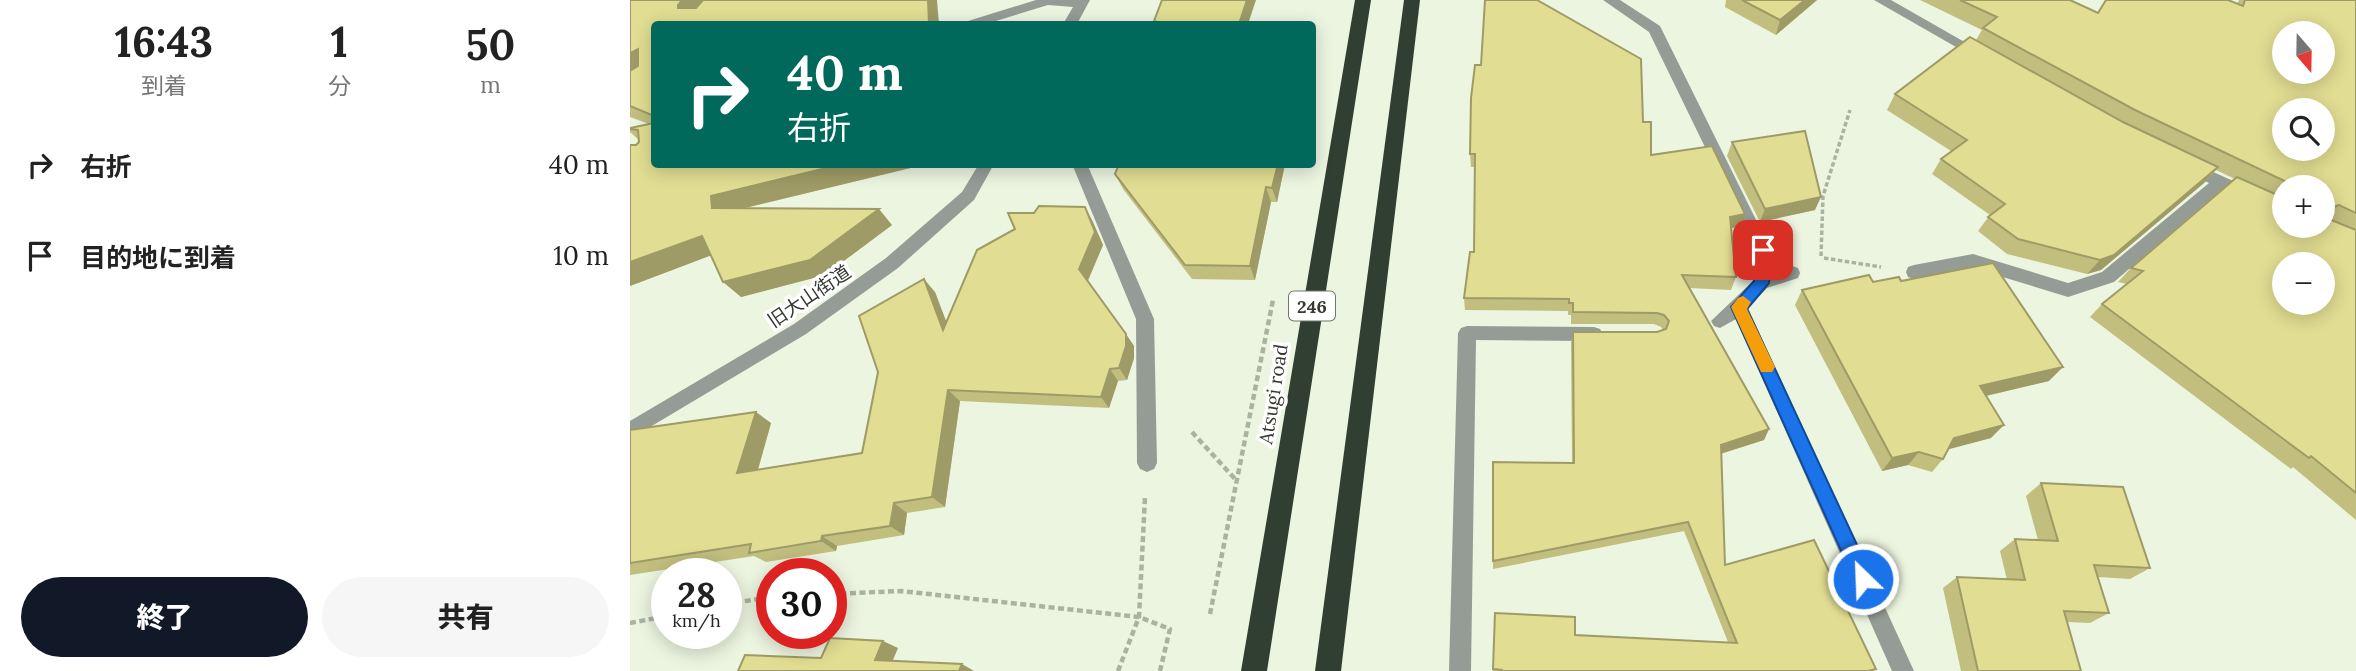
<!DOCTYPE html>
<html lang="ja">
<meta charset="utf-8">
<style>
:root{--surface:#fff;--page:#f6f6f6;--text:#222;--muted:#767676;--accent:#111827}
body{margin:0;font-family:Lora,"Noto Sans JP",serif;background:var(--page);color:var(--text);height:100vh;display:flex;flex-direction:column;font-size:26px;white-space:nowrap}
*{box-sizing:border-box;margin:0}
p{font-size:23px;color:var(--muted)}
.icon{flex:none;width:38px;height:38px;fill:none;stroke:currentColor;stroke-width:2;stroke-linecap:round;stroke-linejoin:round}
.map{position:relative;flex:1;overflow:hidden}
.drawer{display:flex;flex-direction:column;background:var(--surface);width:630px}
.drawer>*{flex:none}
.guide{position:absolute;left:21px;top:21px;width:665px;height:147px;border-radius:7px;box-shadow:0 4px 18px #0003;background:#00695c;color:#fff;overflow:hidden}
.needle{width:46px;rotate:160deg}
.buttons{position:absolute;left:1642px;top:21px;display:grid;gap:14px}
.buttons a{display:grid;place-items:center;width:63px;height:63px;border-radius:50%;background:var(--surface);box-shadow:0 4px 18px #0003;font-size:35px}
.speed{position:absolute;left:21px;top:558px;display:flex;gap:14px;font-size:35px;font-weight:700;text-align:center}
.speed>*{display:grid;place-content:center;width:91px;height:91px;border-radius:50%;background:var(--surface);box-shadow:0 4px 18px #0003;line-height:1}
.speed small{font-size:18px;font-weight:400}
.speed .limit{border:10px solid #d22;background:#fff;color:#111}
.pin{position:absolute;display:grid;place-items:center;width:60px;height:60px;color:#fff;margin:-30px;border-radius:14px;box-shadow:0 4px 10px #0006}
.me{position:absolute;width:77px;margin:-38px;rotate:336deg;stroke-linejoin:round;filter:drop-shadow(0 0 5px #0008)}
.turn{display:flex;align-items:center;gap:24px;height:147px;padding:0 21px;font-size:32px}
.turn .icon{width:91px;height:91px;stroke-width:2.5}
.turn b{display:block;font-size:49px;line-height:60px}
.eta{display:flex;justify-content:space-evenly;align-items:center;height:119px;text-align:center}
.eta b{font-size:42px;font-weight:800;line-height:49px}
.button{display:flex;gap:14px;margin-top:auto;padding:14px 21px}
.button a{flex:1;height:80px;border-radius:42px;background:var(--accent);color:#fff;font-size:28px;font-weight:800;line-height:80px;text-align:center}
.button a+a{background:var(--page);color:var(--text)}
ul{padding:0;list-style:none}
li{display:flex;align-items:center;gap:21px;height:91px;padding:0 21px}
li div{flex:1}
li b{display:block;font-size:26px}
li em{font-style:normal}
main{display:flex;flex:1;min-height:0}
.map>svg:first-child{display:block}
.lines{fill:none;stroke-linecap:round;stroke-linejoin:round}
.path-far1{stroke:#abb2a2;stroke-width:3.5;stroke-dasharray:4.5 2.5;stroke-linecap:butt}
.path{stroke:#abb2a2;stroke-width:4.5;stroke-dasharray:6 3.5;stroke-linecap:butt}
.minor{fill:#959c95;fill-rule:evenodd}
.highway{fill:#313f32;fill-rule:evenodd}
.wall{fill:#c2be7e;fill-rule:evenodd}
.shaded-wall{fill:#9e9b66}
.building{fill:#e1dd92;stroke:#9e9b66;stroke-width:2;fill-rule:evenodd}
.route{fill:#1a73e8;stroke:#114b97;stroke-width:2}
.slow{fill:#f59e0b}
.labels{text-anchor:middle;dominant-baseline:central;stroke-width:7;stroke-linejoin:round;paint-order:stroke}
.shield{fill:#fff;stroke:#72746f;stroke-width:2}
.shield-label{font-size:18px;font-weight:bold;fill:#363931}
.street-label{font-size:19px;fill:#363931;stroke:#fff}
</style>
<main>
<section class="drawer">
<div class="eta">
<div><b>16:43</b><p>到着</p></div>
<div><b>1</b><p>分</p></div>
<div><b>50</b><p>m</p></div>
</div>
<ul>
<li><svg class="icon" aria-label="right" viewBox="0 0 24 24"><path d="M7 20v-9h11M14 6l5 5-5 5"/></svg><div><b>右折</b></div><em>40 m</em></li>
<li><svg class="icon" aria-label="arrive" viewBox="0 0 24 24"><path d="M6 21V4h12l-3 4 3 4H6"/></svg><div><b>目的地に到着</b></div><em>10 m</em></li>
</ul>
<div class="button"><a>終了</a><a>共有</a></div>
</section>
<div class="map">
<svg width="1726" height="671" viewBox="0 0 1726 671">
<rect width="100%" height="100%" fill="#ecf5e0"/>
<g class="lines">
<g class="path-far1">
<path d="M1191,256L1193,196L1220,110"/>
<path d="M1194,258L1251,267"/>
</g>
<g class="path">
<path d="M562,432L606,480"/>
<path d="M201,594L271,591L509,617L540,629L530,671"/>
<path d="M96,604L142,597"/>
<path d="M580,614L643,300"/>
<path d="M0,623L37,616"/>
<path d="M488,671L509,617L515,497"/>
</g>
<g class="minor">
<path d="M406,0H460L447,24H433L443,7L418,5L356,24H336L338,21Z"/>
<path d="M973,0H990L1030,26L1141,250L1140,273L1162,266L1168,268L1170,273L1168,278L1137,288L1118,308L1284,671H1262L1106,319L1090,328L1084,326L1081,321L1123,281L1125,250L1019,32Z"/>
<path d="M1244,0H1261L1359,56L1357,59H1347Z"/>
<path d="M1559,161L1654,204V217L1592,189L1484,282L1438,297L1343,268L1284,279L1278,277L1276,272L1278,267L1284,265L1343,254L1438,283L1472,272L1579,183L1554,171L1551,167Z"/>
<path d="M349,164H364L344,200L268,268L176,334L0,439V421L164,324L256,258L332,192Z"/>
<path d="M442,164H457L524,319L527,463L524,469L517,472L510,469L507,463L506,319Z"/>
<path d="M837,326L964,327L970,329L973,334L970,339L964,341L846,340L841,671H819L828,333L831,328Z"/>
</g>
<g class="highway">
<path d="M725,0H741L637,671H611Z"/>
<path d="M774,0H790L711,671H685Z"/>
</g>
</g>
<g class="wall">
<path d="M0,0L24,24V164H297L115,208L262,225L195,275L111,297L81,255L0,286V145H6L9,142V140L0,132V128L19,124L0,117Z"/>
<path d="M1096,0H1187L1146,35L1095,7Z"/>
<path d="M1290,0H1440L1468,13L1607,4L1609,0H1726V520L1663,467L1661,469L1460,317L1472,304L1497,284L1488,282L1501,268L1605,179L1586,170L1574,183L1471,270L1457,274L1377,254L1348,231L1360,215L1302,174L1311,159L1321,151L1257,110L1265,94L1346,40L1352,30ZM1654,187H1692L1654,226Z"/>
<path d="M1013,122L1021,155L1111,226L1101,228L1106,277L1101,290L1059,288L1139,429L1134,440L1091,454L1095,565L1246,669L1243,671H863L865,613L945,635L1098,642L1054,531L863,569V462L942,463L941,343L943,332H1027L1033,330L1031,327L1024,324H941V315H938V311L835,310L834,298L844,252L845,167H841L840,154Z"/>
<path d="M1102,142L1185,210L1130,222L1097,156Z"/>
<path d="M655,164L647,202H641L625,280L562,279L493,189L485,174Z"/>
<path d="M404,213L462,220L473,245L458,281L504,346V358L497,380L488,381L479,408L330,401L315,507L277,513L274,535L207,546L206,551L136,562L124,556L0,575V430L141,423L128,470L232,453L305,292L316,322L385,229Z"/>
<path d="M1243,282L1419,381L1356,396L1361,438L1318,449L1313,459L1302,472L1278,465L1252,471L1165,305L1172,290Z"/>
<path d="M1411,483L1520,568L1500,579L1468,577L1479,613L1460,623L1437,622L1451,671H1331L1313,588L1327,577L1377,580L1370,551L1385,539L1408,540L1396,496Z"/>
</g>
<g class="shaded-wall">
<path d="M52,0H82L63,22L48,8V5Z"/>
<path d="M298,0H307L309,24H299Z"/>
<path d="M617,0H626L618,24H609Z"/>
<path d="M1175,0H1187L1146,35L1150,20Z"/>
<path d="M8,49L24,66L0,80V53Z"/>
<path d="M213,164H297L98,212L82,208L81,196Z"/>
<path d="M648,164H655L647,202L642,188Z"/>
<path d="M1588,167L1574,183L1471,270L1457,274L1470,260Z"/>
<path d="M636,187L641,202L625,280L620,266Z"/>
<path d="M1191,197L1185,210L1130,222L1135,209Z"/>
<path d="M1709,205L1693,220L1692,210Z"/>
<path d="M455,207L462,220L473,245L457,282L449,269Z"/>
<path d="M249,209L262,225L195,275L111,297L93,282Z"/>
<path d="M1115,214L1111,226L1096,229L1100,217Z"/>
<path d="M72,236L90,252L0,286V262Z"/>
<path d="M294,279L305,292L324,342L313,330Z"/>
<path d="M496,334L504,346V358L497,380L489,368Z"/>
<path d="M1433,367L1419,381L1338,400L1350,386Z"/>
<path d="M480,369L488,381L479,408L471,397Z"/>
<path d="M318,390L330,401L315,507L302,497Z"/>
<path d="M126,412L141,423L124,483L107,473Z"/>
<path d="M1374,425L1361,438L1312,451L1324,438Z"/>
<path d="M1139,429L1134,440L1086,455L1091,445Z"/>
<path d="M1289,452L1278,465L1252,471L1262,458Z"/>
<path d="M264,503L277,513L274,535L260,526Z"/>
<path d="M192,536L207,546L206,551L191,541Z"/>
<path d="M253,641L268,648L260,667L245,660Z"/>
<path d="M332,664L344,671H329Z"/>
</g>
<g class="building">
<path d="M0,0H52L48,5V8H66L73,0H298L299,24H24V116L0,106V71L8,66V49L0,53Z"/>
<path d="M532,0H617L609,24H534L524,21Z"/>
<path d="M855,0H907L1011,59L1013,122H1021V155L1082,146L1115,214L1100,217L1106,277L1052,275L1139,429L1091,445L1095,565L1184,540L1246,669L1238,671H872V670L863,669L865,613L945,617V635L1107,643L1058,522L863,561V462L944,463L943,332H1027L1036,329L1039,321L1034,315L1027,313L943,312V303H939V299L834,298L840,252H844L845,154H840L841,98L845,65H851Z"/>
<path d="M1112,0H1175L1150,20Z"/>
<path d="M1330,0H1440L1468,13L1476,0H1598L1613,6L1615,0H1726V213L1709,205L1692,210L1694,217L1726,230V493L1681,456L1679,458L1472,304L1513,271L1501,268L1607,177L1654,198V226H1692V187H1667L1505,110L1353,28L1367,17ZM1654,33H1692V72H1654ZM1654,110H1692V149H1654ZM1654,264H1692V303H1654Z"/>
<path d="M1340,37L1493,122L1588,167L1484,255L1470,260L1388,239L1358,217L1375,204L1311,159L1337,140L1265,94Z"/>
<path d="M24,123V164H213L81,196L82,208L249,209L180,260L93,282L72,236L0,262V145H6L9,142L8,130L0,129V128Z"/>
<path d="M1175,131L1191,197L1135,209L1102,142Z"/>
<path d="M489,164H648L642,188L636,187L620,266L555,265L485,174Z"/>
<path d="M409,206L455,207L465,232L449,269L496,334V346L489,368L480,369L471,397L318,390L302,497L264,503L260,526L192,536L191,541L119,553L121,544L0,563V430L126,412L107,473L232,453L248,372L229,316L294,279L313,330L347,250L385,229L378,213H404Z"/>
<path d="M1363,263L1433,367L1350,386L1374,425L1324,438L1313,459L1289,452L1262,458L1172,290L1239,275L1243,282L1269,277L1271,281Z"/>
<path d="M1411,483L1493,487L1520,568L1464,565L1479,613L1434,611L1451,671H1348L1327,577L1395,580L1385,539L1428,541Z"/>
<path d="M200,638L253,641L245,660L332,664L329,671H108L115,655L191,658Z"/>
</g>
<path class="route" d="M1133,245L1141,250L1139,283L1117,309L1243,579L1240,586L1233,588L1227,586L1101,307L1124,281L1126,250Z"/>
<path class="slow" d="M1113,296L1121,302L1117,309L1145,367L1142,372H1131L1101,307L1108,298Z"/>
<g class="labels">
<rect class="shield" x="659" y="291.5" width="46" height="29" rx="5"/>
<g class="shield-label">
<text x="682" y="306">246</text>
</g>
<g class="street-label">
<text transform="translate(179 296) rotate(-34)">旧大山街道</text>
<text transform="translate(643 394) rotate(-81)">Atsugi road</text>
</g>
</g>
</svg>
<div class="buttons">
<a><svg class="needle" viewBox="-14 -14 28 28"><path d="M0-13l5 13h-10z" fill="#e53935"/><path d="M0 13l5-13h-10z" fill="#767676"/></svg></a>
<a><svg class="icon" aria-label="search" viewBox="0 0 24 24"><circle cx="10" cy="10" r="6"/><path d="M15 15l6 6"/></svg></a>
<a>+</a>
<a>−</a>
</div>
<div class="speed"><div>28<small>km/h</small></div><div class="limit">30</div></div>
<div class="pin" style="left:1133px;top:250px;background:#d93025"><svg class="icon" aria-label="arrive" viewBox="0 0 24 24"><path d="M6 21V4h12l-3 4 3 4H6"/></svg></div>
<svg class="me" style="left:1233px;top:579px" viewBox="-20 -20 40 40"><circle r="17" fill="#1a73e8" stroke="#fff" stroke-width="3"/><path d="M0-11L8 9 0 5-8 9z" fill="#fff"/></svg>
<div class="guide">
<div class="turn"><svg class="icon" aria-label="right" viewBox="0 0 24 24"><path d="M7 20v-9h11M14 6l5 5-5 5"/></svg><div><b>40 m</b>右折</div></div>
</div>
</div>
</main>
